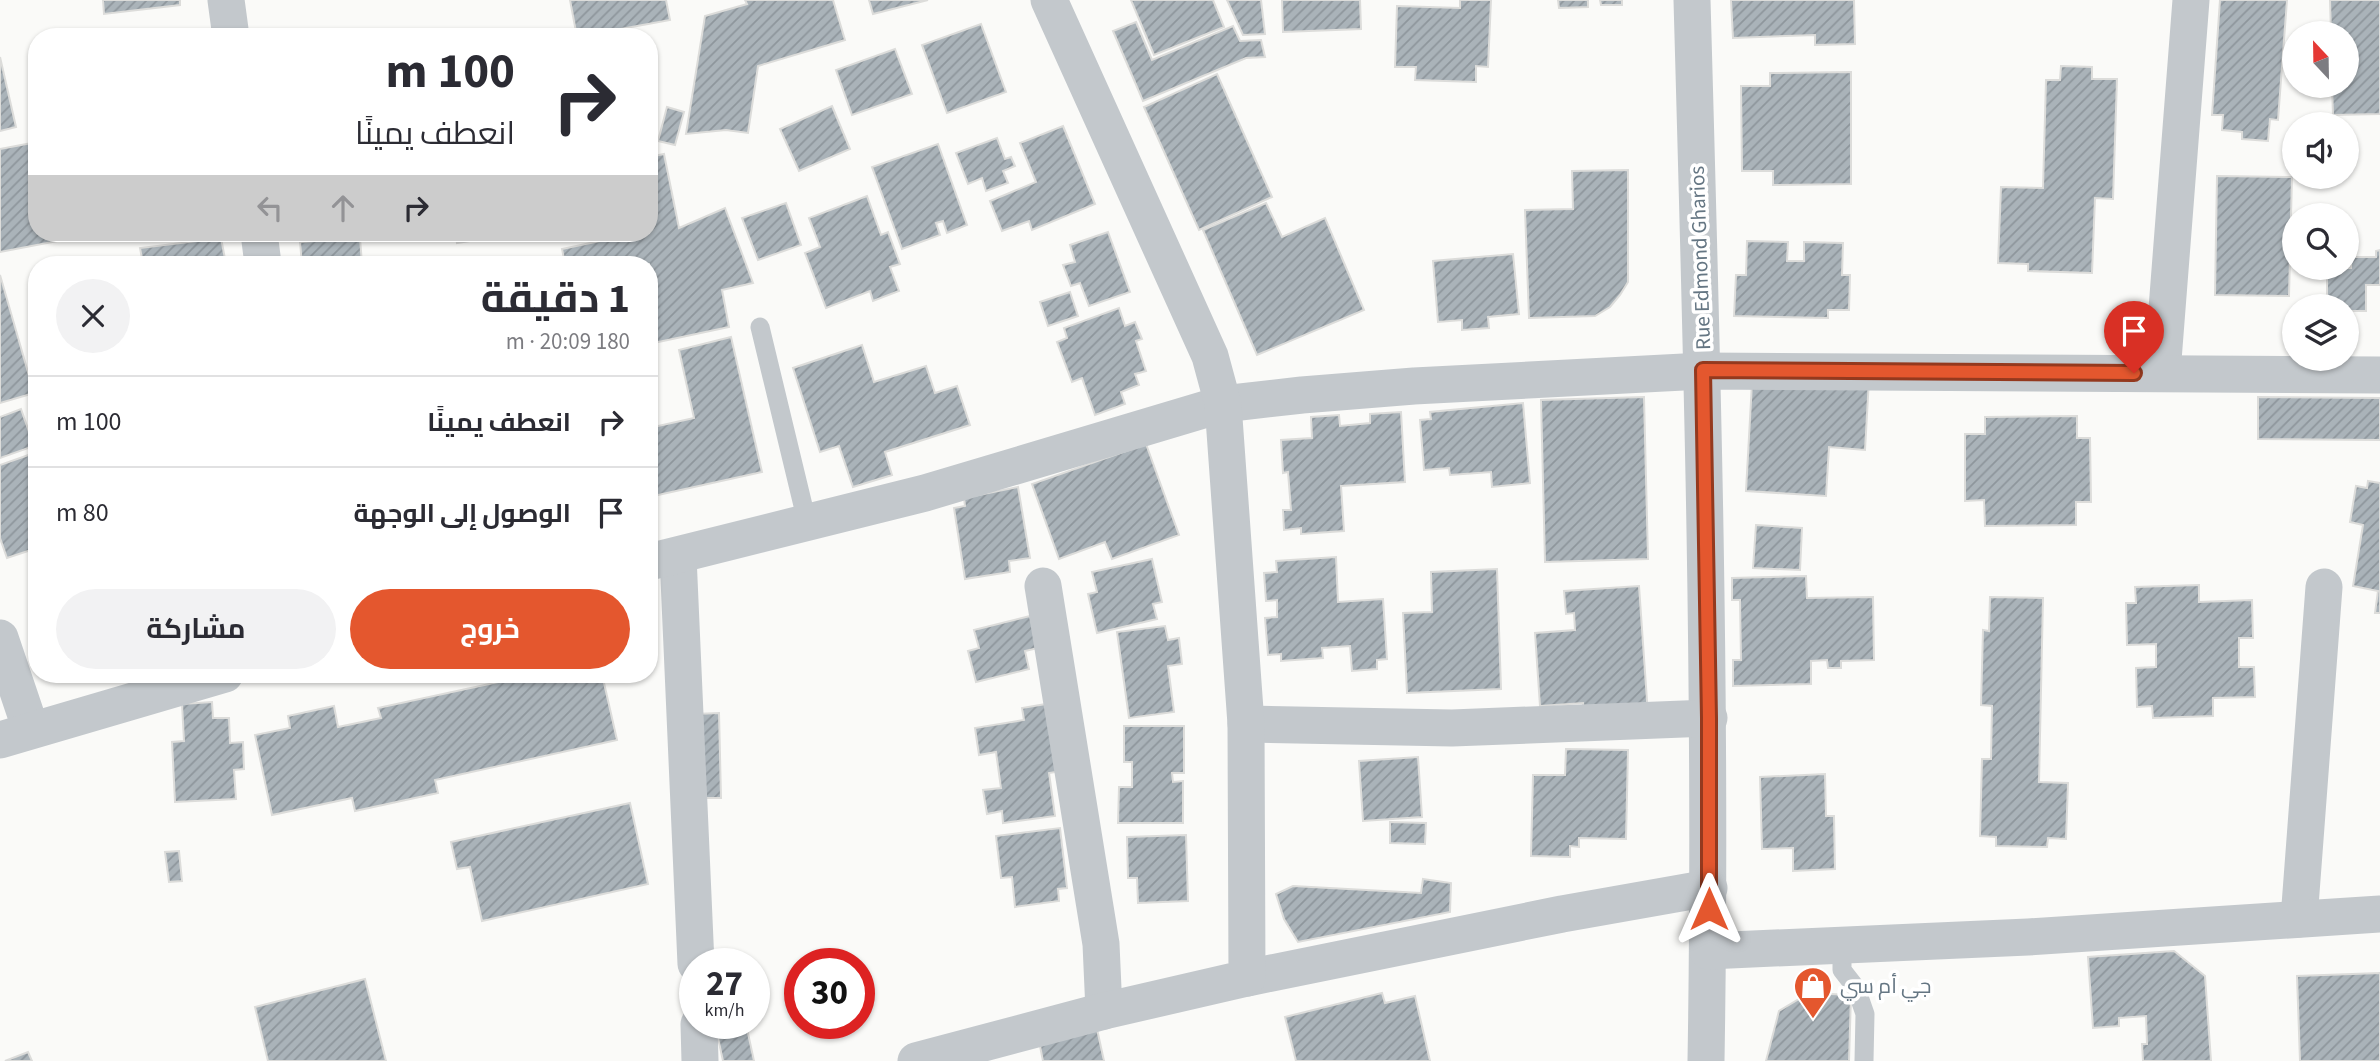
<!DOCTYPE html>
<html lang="ar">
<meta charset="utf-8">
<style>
:root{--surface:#fff;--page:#f2f2f3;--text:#2b2b33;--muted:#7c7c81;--line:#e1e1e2;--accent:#e4572e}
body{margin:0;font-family:"Source Sans 3",Cairo,sans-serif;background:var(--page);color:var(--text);direction:rtl;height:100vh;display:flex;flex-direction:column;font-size:26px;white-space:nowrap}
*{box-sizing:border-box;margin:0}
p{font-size:23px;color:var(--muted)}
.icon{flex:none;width:38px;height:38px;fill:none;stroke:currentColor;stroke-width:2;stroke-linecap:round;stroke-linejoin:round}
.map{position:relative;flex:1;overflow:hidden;direction:ltr}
.details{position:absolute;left:28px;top:256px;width:630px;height:427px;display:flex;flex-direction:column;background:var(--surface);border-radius:28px;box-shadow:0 2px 5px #0004;direction:rtl}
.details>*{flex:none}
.hud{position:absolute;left:28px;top:28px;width:630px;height:214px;border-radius:28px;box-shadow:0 2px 5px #0004;direction:rtl;background:#fff;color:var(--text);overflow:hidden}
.needle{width:46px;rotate:338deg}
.controls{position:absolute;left:2282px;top:21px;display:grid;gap:14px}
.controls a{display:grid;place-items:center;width:77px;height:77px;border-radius:50%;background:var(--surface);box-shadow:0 2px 5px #0004;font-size:35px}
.speed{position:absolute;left:679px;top:948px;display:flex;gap:14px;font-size:35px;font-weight:700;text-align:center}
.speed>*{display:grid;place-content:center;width:91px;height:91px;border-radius:50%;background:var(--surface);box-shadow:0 2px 5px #0004;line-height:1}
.speed small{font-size:18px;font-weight:400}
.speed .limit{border:10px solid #d22;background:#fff;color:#111}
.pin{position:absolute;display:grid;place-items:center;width:60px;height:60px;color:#fff;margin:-72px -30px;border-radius:50% 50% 50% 0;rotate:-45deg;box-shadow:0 0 7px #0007}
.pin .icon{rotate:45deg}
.me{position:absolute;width:77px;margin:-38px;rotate:0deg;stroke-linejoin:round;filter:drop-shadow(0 0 5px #0008)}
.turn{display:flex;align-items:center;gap:24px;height:147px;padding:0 28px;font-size:32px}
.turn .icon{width:91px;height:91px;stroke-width:2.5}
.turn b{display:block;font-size:49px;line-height:60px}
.lanes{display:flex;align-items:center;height:66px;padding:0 28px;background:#0003;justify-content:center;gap:35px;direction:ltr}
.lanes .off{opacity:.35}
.round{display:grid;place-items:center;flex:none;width:74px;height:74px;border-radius:37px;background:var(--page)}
.head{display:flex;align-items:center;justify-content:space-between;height:119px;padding:0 28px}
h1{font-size:42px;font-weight:700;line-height:52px}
.action{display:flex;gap:14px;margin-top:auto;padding:14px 28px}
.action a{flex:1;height:80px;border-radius:42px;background:var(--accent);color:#fff;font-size:28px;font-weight:700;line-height:80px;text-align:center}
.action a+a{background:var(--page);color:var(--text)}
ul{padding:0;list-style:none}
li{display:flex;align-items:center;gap:21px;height:91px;padding:0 28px;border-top:2px solid var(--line)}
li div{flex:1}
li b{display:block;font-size:26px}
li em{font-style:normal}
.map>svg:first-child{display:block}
.building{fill:url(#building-hatch);stroke:#dcdcda;stroke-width:2}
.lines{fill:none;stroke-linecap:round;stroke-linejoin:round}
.service{stroke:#c3c8cc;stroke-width:19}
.minor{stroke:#c3c8cc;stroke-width:37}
.route-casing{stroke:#94391e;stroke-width:18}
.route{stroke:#e4572e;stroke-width:12}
.labels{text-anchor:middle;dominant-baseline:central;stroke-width:7;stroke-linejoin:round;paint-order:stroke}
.street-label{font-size:21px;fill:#657683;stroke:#fff}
.poi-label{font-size:21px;fill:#657683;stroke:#fff;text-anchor:start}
</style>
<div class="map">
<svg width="2380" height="1061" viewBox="0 0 2380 1061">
<defs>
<pattern id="building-hatch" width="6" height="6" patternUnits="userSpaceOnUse" patternTransform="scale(1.75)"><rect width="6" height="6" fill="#aab3b9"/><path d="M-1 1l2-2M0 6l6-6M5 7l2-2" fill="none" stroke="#8e969c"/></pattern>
</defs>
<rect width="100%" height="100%" fill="#fafaf8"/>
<g class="building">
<path d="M103,0H180V5L104,14Z"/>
<path d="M570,0H666L670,20L577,37Z"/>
<path d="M745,0H833L845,40L758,66L748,133L726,130L686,134L705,16L747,4Z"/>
<path d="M869,0H928L873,14Z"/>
<path d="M1131,0H1213L1224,27L1154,55Z"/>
<path d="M1227,0H1261L1265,34L1243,35Z"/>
<path d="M1282,0H1360L1361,29L1283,32Z"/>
<path d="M1460,0H1491L1488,67L1476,66V82L1415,80L1416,67H1395L1397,6L1460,8Z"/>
<path d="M1558,0H1588V7L1559,8Z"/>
<path d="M1600,0H1622V5H1601Z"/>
<path d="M1731,0H1854L1855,44L1815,45V35L1733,38Z"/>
<path d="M2220,0H2287L2278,120L2270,119L2268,141L2242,139V132L2222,130L2223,115H2212Z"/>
<path d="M2330,0H2380V114L2333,115L2332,86H2347V33H2331Z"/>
<path d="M1136,22L1152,60L1233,26L1240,41L1261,40L1265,57L1246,58L1143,101L1113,31Z"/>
<path d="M981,24L1006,92L947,113L922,45Z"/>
<path d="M895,49L912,94L852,115L836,70Z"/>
<path d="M0,57L16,127L0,131Z"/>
<path d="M2061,66L2092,67V79H2117L2113,199L2095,198L2092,273L2028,271V264L1998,263L2001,187L2043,188L2046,80H2060Z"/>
<path d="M1851,72V184L1773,185V171H1742L1741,86H1770V73Z"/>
<path d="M1217,74L1272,197L1199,230L1144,107Z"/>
<path d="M832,106L850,149L799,171L780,129Z"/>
<path d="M667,107L684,112L675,145L658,141Z"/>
<path d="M1063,126L1095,204L1032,230L1029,221L1002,231L990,201L1036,182L1020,143Z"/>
<path d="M997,138L1005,159L1011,157L1015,166L1003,171L1008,183L986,191L982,178L968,184L956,153Z"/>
<path d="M37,142V233H62L63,240L0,252V149Z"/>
<path d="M938,144L967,225L947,233L943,221L936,223L940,235L902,249L872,167Z"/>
<path d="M664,154L679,228L725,208L753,283L722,290L729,327L649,344V264H565L562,249L628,235L627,233H649V157Z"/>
<path d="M1628,170V282L1620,295L1610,307L1595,316L1529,318L1525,210L1573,209L1572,171Z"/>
<path d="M2217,176L2292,177L2289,296L2215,295Z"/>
<path d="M867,196L881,235L888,232L900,264L890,267L899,291L873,301L870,291L826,308L805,253L820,247L809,218Z"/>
<path d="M786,203L801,245L758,260L742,218Z"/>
<path d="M1266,203L1282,237L1325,218L1364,310L1257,355L1203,230Z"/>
<path d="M1108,232L1130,292L1089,306L1080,283L1071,286L1063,265L1075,262L1070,245Z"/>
<path d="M456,233H520L457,243Z"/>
<path d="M221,238L226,264H143L140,248Z"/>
<path d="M360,238L362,264H302L300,242Z"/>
<path d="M1747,241L1788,242L1787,261H1804V242L1843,243L1842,275H1850L1849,310H1828V318L1734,316L1736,275H1746Z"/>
<path d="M2380,250V285H2366V311H2347V306H2327V268H2351V257H2376V251Z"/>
<path d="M1513,254L1519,314L1488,317L1489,328L1462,330V320L1438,322L1433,261Z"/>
<path d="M0,275L34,393L0,403Z"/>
<path d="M1070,292L1078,316L1048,326L1040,302Z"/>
<path d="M1119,308L1125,326L1135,322L1142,339L1136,341L1146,371L1135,374L1139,385L1121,392L1125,404L1095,415L1082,378L1072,382L1057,342L1067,338L1064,328Z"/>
<path d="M731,337L762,472L649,497V428L694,418L679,350Z"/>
<path d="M862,345L874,382L926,366L935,393L957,386L970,425L885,452L892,475L853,487L839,446L820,452L793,368Z"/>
<path d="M1869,379L1865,450L1829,447L1826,496L1746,491L1752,383Z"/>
<path d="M1644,397L1648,559L1545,562L1541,400Z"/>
<path d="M2258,397L2380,398V440L2258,439Z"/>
<path d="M1523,403L1530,483L1492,487L1491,472L1450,475L1449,468L1424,470L1420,420L1431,419L1430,412Z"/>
<path d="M21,409L34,446L0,458V417Z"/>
<path d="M1401,412L1405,482L1341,486L1344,531L1301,534V528L1284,530L1283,510H1291L1288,472L1283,473L1281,440L1312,438L1311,417L1339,415L1340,426L1370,423V414Z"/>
<path d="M2077,416V438H2090L2091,502H2076V525L1985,526L1984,500L1965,501V434H1985V417Z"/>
<path d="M1146,444L1179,535L1112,559L1105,542L1059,559L1032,484Z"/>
<path d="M37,452V548L7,558L0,538V465Z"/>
<path d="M2368,481L2380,483V613H2375L2378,591L2353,586L2363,525L2350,522L2356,486L2367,488Z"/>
<path d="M1018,487L1030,558L1009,561L1010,572L965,579L954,508L965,506L964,498Z"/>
<path d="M1756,525L1802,528L1800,570L1753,568Z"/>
<path d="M1336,557L1338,602L1383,599L1387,659L1377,660V669L1352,671L1350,646L1322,648L1323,658L1281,661V654L1268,655L1265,618L1277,617V600L1266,601L1264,573L1277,572L1276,561Z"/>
<path d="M1152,559L1162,602L1153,604L1157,619L1097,633L1088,594L1097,592L1092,572Z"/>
<path d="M1497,569L1501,689L1407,693L1403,613L1432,612L1431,572Z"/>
<path d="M1806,576L1807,598L1873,597L1874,660L1841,661V668H1828L1827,660L1811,661V684L1733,686V660H1741L1740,600H1732V578Z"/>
<path d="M2199,585V602L2252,600L2253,638H2239V667H2254L2255,697L2213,698V716L2153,718L2152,706L2137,707L2136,668L2156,667V644L2127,645L2126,603H2136L2135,587Z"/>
<path d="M1639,586L1648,715L1584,719L1583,703L1540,706L1535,633L1575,630L1574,613L1566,614L1564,591Z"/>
<path d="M1990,597L2043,598L2039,782L2068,783L2066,839L2048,838L2047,847L1996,846V837L1980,836L1982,759H1991L1992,706L1981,705L1983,630L1989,631Z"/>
<path d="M1030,616L1038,648L1025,651L1029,669L976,682L968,651L979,648L974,630Z"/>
<path d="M1165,626L1168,640L1179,638L1182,664L1168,666L1174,712L1129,718L1117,632Z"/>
<path d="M536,674H602L617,740L435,780L438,793L355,811L352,798L272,815L255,735L290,728L288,716L334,706L338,727L381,718L378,708Z"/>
<path d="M212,702L213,718H229L230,743L243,742L244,769L234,770L236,799L175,802L172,742L184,741L182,704Z"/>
<path d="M1052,703L1062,771L1049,773L1055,816L1003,823L1002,811L987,814L983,790L1001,788L996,752L979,755L975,728L1024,720L1022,708Z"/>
<path d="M719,713L721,798H697L695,714Z"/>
<path d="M1124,726H1184V773H1172L1173,782L1183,781V823H1118L1119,787H1132V762H1124Z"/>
<path d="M1566,749L1628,750L1626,839L1579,838V847L1570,846V857L1531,856L1533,775H1565Z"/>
<path d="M1418,757L1422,817L1363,821L1359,761Z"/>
<path d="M1825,774L1826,816H1834L1835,869L1793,871V848L1762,849L1760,777Z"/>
<path d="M630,803L648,884L482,921L470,867L457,869L451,842Z"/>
<path d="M1390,822L1426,823L1425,844L1390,843Z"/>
<path d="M1060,828L1067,888L1058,889L1059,901L1015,907L1012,877L1001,878L996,836Z"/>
<path d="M1186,835L1188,901L1138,903L1137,878H1128L1127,837Z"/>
<path d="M179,851L182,881L169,882L165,852Z"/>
<path d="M1423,879L1451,883L1450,912L1298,942L1284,919L1276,894L1293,886L1421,893Z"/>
<path d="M2174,951L2205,976L2211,1061H2143L2142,1044H2147L2146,1016L2119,1018V1026L2093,1028L2088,957Z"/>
<path d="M2380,973V1061H2300L2297,976Z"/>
<path d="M365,979L386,1061H268L255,1007Z"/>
<path d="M1382,993L1385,1003L1415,996L1430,1061H1296L1285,1017Z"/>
<path d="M1809,993L1851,995L1849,1061H1766L1779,1011Z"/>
<path d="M715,1024H746L754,1061H723Z"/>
<path d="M1097,1029L1104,1061H1043L1039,1041Z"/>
<path d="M28,1052L32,1061H5Z"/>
</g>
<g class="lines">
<g class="service">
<path d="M760,327L807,522"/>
<path d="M1842,946V970L1856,988L1865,1014L1864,1061"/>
</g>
<g class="minor">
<path d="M226,0L231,37"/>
<path d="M1692,0C1702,354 1712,707 1706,1061"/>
<path d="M259,233L263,264"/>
<path d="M2162,373L2191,0"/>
<path d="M678,556L696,964"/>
<path d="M649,562L925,493L1223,404L1302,395L1414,386L1703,371L2380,375"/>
<path d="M1043,586L1101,944L1104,1011"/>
<path d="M0,638L31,730"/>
<path d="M1246,724L1452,728L1709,718"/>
<path d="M0,740L225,674"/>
<path d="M2299,919L2324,587"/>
<path d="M1708,951L2028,937L2380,914"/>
<path d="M1247,978L1562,914L1709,888"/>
<path d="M699,1024L700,1061"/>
<path d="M916,1061L1104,1011L1247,978L1246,724L1223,404L1210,356L1049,0"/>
</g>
</g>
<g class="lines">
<defs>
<path id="route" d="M1709,909V718L1703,370L2134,373"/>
</defs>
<use href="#route" class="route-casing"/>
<use href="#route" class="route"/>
</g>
<defs>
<symbol id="shop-pin" viewBox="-11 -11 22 30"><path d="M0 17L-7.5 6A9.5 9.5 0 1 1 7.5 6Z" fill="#e4572e" stroke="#fff"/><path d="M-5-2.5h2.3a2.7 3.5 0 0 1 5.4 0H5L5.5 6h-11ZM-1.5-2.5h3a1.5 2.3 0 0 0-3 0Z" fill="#fff"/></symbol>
</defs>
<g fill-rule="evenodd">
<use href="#shop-pin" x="1791" y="964" width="44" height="60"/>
</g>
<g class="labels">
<g class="street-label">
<text transform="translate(1700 258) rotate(-92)">Rue Edmond Gharios</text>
</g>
<g class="poi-label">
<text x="1840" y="986">جي أم سي</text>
</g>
</g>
</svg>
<div class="controls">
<a><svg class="needle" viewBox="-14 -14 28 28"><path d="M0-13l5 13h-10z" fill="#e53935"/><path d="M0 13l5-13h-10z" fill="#7c7c81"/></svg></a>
<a><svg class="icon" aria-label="sound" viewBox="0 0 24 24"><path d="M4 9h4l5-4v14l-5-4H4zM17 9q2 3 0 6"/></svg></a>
<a><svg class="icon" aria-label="search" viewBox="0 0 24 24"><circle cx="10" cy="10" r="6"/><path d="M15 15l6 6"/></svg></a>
<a><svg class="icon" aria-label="layers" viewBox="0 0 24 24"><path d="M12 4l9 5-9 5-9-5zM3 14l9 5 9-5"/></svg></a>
</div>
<div class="speed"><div>27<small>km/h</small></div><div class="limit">30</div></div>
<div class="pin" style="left:2134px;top:373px;background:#d93025"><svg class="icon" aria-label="arrive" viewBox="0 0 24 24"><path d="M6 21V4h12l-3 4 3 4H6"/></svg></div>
<svg class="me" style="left:1709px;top:909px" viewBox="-20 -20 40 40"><path d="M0-17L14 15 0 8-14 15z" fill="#e4572e" stroke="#fff" stroke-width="4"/></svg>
<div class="hud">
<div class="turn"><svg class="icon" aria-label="right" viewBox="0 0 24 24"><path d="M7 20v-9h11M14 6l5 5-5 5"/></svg><div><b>100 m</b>انعطف يمينًا</div></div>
<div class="lanes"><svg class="icon off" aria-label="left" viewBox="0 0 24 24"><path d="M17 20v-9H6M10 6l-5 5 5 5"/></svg><svg class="icon off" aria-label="ahead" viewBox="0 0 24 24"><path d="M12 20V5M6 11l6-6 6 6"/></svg><svg class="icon" aria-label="right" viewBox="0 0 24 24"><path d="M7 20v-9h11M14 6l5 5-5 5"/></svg></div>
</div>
<section class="details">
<div class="head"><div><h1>1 دقيقة</h1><p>180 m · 20:09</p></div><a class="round"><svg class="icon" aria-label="close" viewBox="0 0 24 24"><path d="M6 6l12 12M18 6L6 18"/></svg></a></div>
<ul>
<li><svg class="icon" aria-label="right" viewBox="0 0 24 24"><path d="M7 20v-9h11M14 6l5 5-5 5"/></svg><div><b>انعطف يمينًا</b></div><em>100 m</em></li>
<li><svg class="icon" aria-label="arrive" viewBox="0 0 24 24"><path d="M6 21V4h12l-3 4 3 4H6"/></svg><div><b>الوصول إلى الوجهة</b></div><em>80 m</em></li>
</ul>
<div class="action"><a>خروج</a><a>مشاركة</a></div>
</section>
</div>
